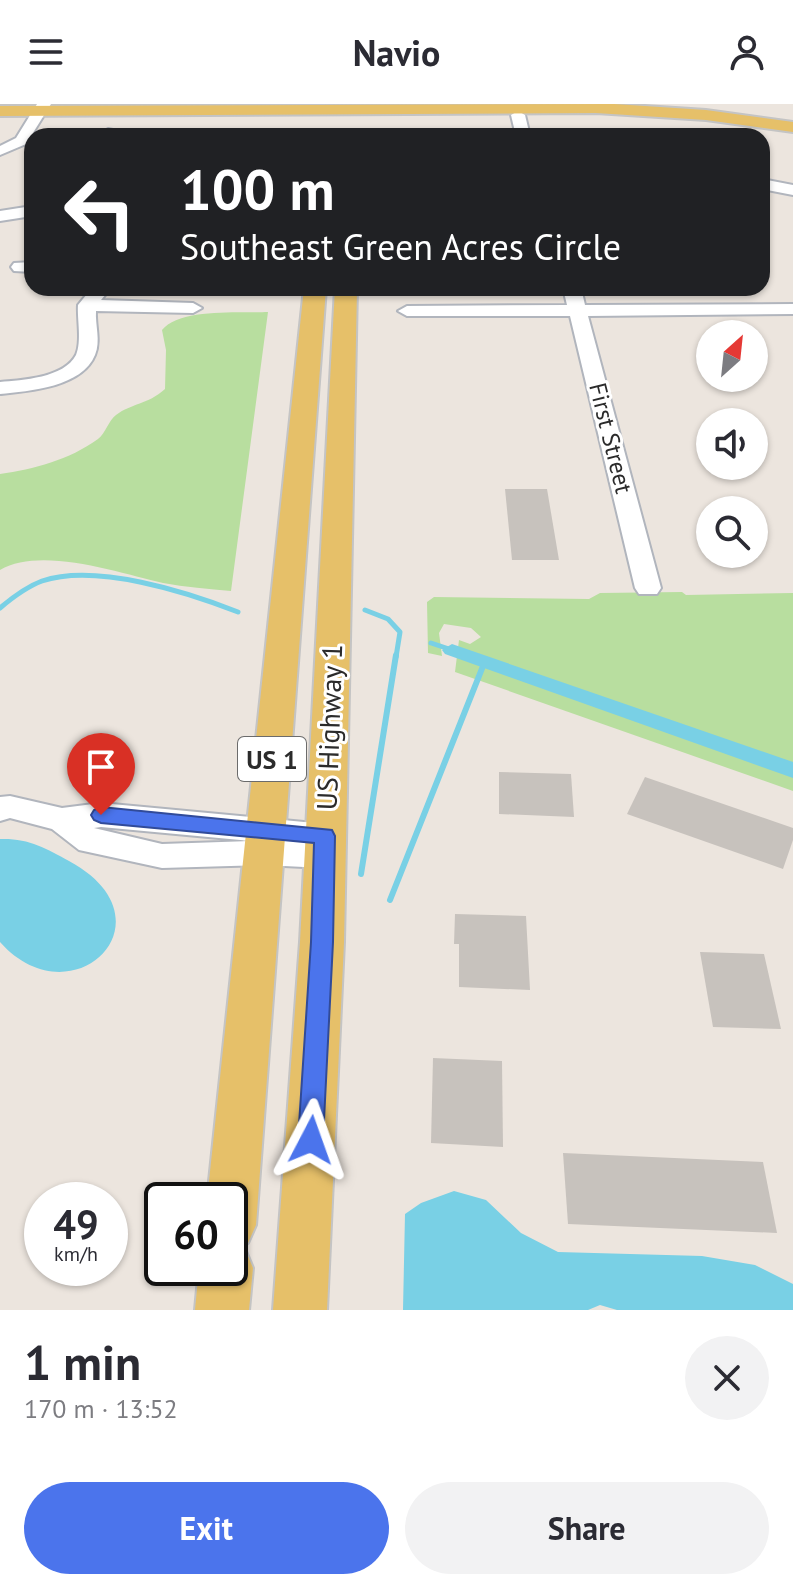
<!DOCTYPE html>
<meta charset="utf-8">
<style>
:root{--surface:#fff;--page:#f2f2f3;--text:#2b2b33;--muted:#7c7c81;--accent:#4b74ec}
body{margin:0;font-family:"PT Sans",sans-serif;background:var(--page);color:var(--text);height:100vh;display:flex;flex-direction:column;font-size:30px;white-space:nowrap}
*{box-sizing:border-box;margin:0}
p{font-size:26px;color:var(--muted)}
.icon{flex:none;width:44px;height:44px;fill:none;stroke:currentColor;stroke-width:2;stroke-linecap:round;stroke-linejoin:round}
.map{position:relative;height:1206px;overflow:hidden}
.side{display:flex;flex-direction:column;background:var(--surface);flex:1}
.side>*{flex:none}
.guide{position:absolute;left:24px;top:24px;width:746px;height:168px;border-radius:24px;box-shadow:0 2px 6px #0004;background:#202124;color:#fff;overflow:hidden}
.needle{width:52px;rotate:27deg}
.tools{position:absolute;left:696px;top:216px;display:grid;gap:16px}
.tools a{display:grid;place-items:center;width:72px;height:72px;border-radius:50%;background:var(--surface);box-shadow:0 2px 6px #0004;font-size:40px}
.speed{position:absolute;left:24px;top:1078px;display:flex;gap:16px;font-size:40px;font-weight:700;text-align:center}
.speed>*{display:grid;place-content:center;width:104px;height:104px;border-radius:50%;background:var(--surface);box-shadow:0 2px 6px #0004;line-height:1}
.speed small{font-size:20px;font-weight:400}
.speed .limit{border:4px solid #111;border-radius:12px;background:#fff;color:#111}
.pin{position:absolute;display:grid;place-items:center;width:68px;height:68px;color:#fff;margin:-82px -34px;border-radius:50% 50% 50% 0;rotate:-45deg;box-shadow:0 0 8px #0007}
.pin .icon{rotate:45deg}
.me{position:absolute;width:88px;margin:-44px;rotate:4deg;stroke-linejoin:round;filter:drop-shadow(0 0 6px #0008)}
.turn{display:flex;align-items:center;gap:28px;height:168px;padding:0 24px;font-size:36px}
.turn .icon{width:104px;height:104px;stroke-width:2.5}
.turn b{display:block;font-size:56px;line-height:68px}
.round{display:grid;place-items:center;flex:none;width:84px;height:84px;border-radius:42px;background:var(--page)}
.overview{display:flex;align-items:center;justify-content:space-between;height:136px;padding:0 24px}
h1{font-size:48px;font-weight:600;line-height:60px}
.cta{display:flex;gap:16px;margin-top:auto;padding:16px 24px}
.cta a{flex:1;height:92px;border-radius:48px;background:var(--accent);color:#fff;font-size:32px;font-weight:600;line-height:92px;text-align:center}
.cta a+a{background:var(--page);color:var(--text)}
header{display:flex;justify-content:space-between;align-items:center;height:104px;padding:0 24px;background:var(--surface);font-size:36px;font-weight:600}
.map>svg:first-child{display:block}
.green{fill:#b8de9f}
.water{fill:#79d0e5}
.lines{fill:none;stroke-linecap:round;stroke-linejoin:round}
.stream-far1{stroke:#79d0e5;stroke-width:5}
.stream{stroke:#79d0e5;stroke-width:6}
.canal{fill:#79d0e5;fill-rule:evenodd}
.building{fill:#c7c2bd}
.minor-casing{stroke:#b1b5bd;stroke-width:4}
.major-casing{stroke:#c4c4c4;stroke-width:4}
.minor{fill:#fff;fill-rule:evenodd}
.major{fill:#e6c069;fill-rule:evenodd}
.route{fill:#4b74ec;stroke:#314b99;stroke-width:2}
.labels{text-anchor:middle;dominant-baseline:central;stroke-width:6;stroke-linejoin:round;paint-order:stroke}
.far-street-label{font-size:24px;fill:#2b2b2b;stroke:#fff}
.shield{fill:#fff;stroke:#6b6b6b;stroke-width:2}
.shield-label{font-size:26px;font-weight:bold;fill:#2b2b2b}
.street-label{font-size:28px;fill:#2b2b2b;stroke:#fff}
</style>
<header><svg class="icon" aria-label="menu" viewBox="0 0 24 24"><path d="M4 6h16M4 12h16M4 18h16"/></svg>Navio<svg class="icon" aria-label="person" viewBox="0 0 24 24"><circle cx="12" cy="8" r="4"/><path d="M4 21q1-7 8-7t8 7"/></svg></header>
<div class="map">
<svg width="793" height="1206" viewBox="0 0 793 1206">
<rect width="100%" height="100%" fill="#ece5de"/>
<g class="green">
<path d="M268,208L231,487C209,485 185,483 163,479C119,469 41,442 0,466V370C34,365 69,356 98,335C106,329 108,317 116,311C132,299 147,301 165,285L166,246L162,226C179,204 240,209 268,208Z"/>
<path d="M682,488L686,491L793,489V687L455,568L459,536L470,540L481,533L471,524L444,520L439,529L442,552L428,549L427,498L434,493L589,495L600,489Z"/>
</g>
<g class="water">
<path d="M0,735C28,734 46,744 69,757C178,816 72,919 0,838Z"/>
<path d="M454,1087L486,1096L521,1129L558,1148L702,1152L755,1161L793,1180V1206H617L600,1201L588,1206H403L405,1110L421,1099Z"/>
</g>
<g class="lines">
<g class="stream-far1">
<path d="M0,504C13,493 26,483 42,477C96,459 187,488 238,508"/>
<path d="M365,506L388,515L400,528L396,553"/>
<path d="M431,539L452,546"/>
</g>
<g class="stream">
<path d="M361,770L396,551"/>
<path d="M390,796L485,557"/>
</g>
<path class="canal" d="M452,540L793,658V674L445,550L442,546Z"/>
</g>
<g class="building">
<path d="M505,385H547L559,456H512Z"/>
<path d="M499,668L571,670L574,713L499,710Z"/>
<path d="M645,673L793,724V736L783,765L627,710Z"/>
<path d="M455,810L526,812L530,886L459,883V840H454Z"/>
<path d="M700,848L764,850L781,925L713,923Z"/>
<path d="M433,954L502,957L503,1043L431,1039Z"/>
<path d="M563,1049L763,1058L777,1129L568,1120Z"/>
</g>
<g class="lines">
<defs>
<g id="minor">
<path d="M37,0H51L26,40L0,51V42L16,34Z"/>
<path d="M518,7L525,11L530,32H516L511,11Z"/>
<path d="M108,25L113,26L114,32H100Z"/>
<path d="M762,75L793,81V91L762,85Z"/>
<path d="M32,102V112L0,117V107Z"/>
<path d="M32,158V168L14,167L11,163L14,159Z"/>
<path d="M92,184H111L101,196L193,199L202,204L193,209L96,207C95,221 101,237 95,251C82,283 30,287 0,290V278C22,276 64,274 76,251C82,237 77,215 78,201Z"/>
<path d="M563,184H581L585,201L793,200V210L588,212L661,484L657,490H639L635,484L570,212H407L398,207L407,202L567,201Z"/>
<path d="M10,692L62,704L101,699L325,720L336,723L341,732L331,742L340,752L335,761L324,764L264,761L162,764L79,746L52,725L10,714L0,717V693ZM101,723L251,737L162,740L94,724Z"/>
</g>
<g id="major">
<path d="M614,0L706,6L793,18V28L706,16L596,9L0,12V2Z"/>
<path d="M304,184H326L256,1121L248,1139L240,1143L245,1145L253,1164L249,1206H195L199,1164H230V1096H207Z"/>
<path d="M335,184H357L344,838L327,1206H273L300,838Z"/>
</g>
</defs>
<use href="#minor" class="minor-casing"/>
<use href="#major" class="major-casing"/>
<use href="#minor" class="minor"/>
<use href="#major" class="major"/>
</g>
<path class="route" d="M101,703L332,726L335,732L333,838L323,1036L320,1045L311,1048L302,1045L298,1036L311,838L314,739L101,719L94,716L91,711L94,706Z"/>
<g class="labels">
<g class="far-street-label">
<text transform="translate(611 334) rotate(76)">First Street</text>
</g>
<rect class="shield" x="238" y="633" width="68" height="44" rx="6"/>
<g class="shield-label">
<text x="272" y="655">US 1</text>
</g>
<g class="street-label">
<text transform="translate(329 623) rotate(-88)">US Highway 1</text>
</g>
</g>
</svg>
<div class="tools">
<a><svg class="needle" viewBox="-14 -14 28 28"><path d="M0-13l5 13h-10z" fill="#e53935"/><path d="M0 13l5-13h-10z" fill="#7c7c81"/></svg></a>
<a><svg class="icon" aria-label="sound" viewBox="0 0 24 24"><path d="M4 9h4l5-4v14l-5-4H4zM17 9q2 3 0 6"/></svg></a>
<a><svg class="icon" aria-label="search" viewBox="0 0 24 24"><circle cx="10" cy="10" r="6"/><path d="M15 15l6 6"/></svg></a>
</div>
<div class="speed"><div>49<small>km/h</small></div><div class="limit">60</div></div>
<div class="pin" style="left:101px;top:711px;background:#d93025"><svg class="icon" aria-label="arrive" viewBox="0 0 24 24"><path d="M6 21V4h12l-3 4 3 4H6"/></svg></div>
<svg class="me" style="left:311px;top:1036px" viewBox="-20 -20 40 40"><path d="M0-17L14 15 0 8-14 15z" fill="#4b74ec" stroke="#fff" stroke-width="4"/></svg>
<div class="guide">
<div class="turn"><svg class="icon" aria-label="left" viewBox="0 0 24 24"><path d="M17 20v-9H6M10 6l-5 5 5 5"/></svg><div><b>100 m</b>Southeast Green Acres Circle</div></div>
</div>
</div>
<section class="side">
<div class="overview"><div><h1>1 min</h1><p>170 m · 13:52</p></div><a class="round"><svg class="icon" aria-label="close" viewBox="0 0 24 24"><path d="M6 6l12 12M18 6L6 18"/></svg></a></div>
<div class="cta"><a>Exit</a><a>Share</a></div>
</section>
